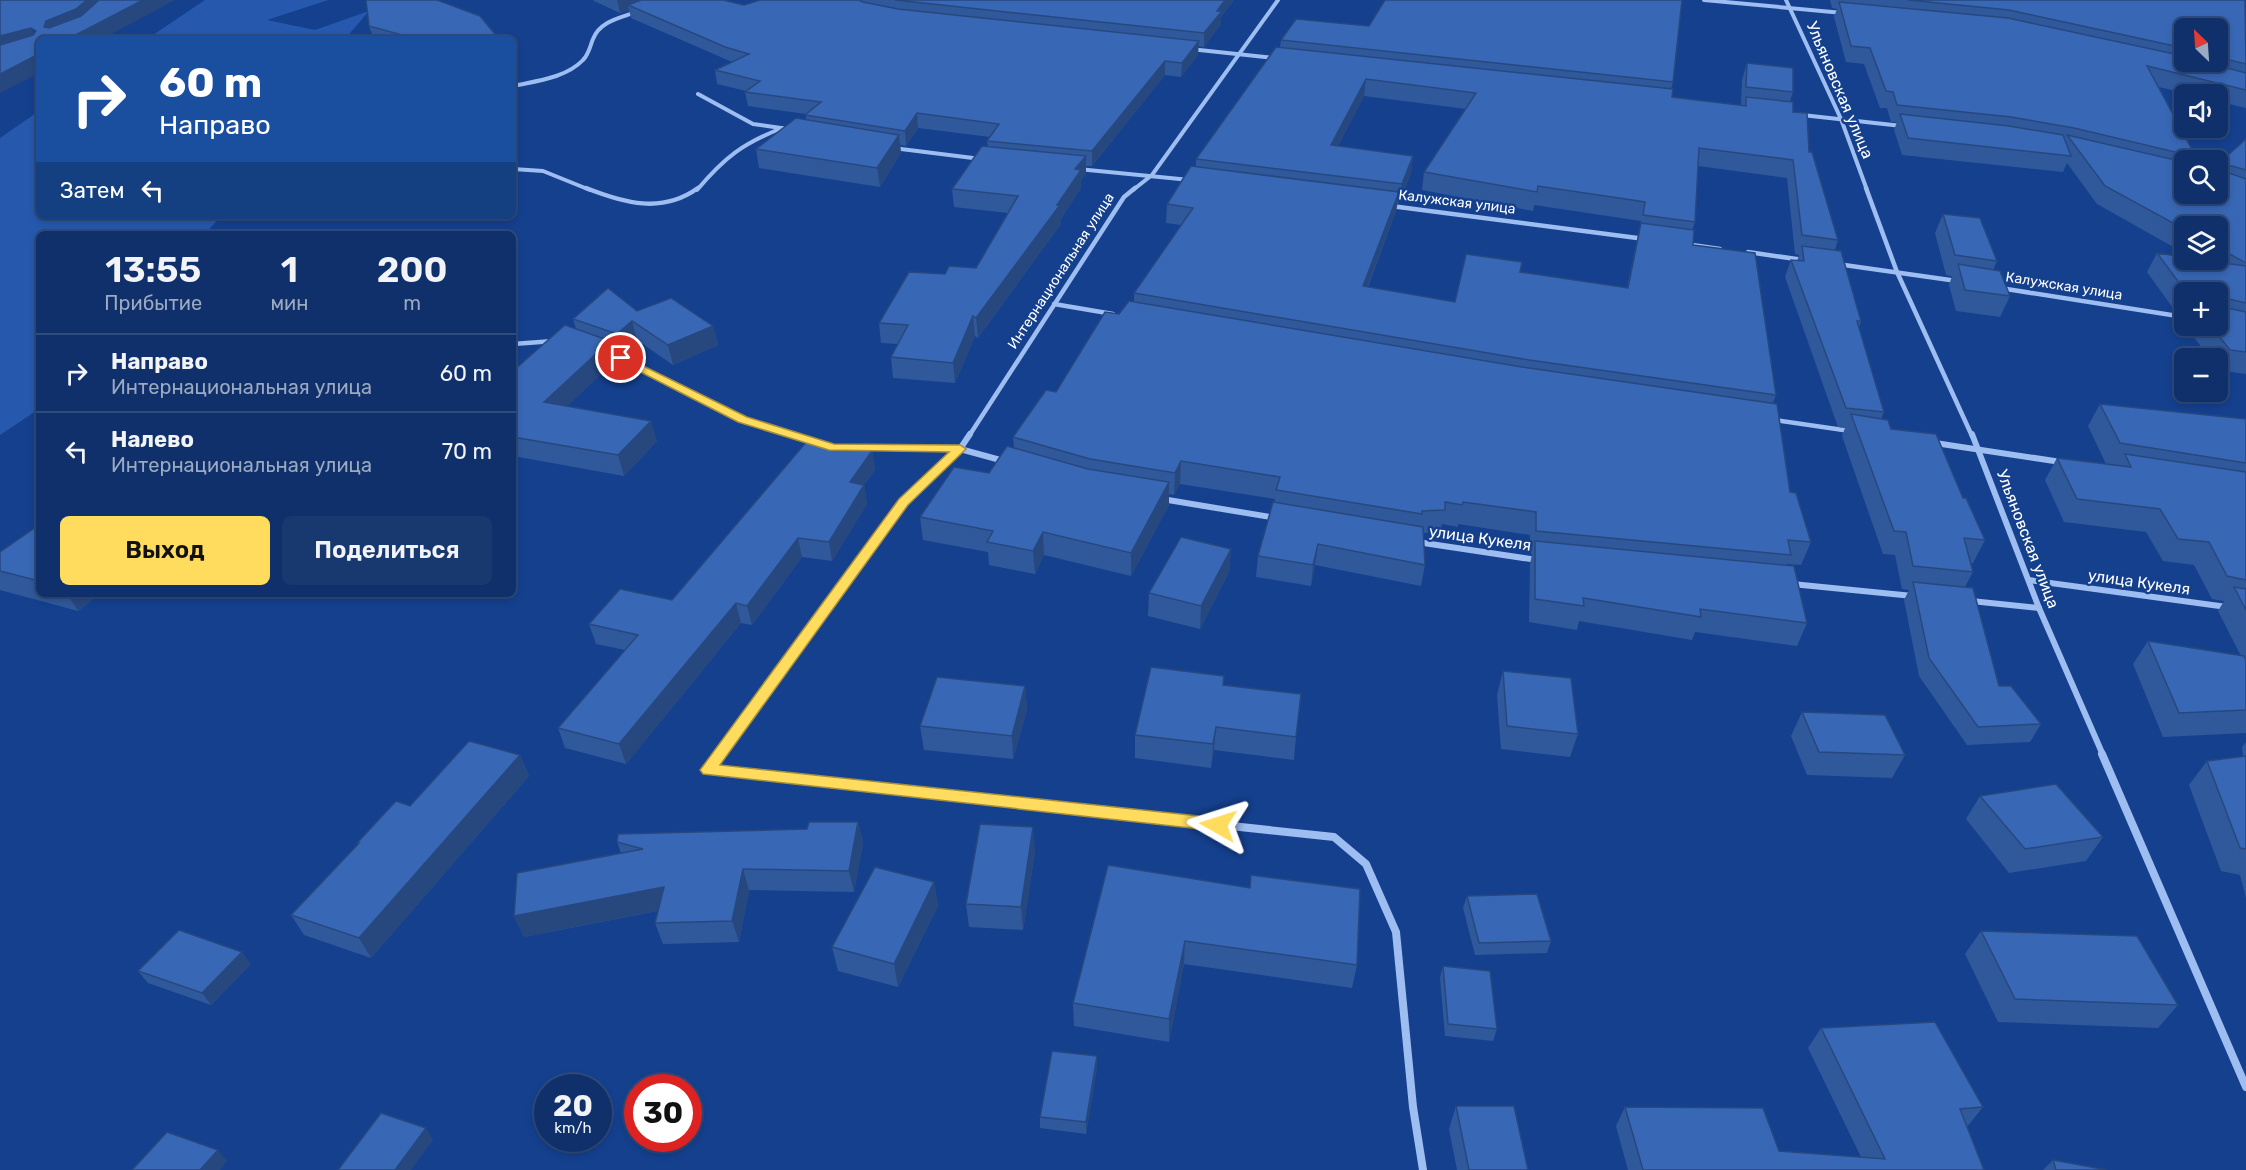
<!DOCTYPE html>
<html lang="ru">
<meta charset="utf-8">
<style>
:root{--surface:#0f306a;--page:#183870;--text:#f1f3f6;--muted:#9ba9c1;--line:#2f4b7e;--accent:#ffdc5d}
body{margin:0;font-family:Rubik,sans-serif;background:var(--page);color:var(--text);height:100vh;display:flex;flex-direction:column;font-size:22px;white-space:nowrap}
*{box-sizing:border-box;margin:0}
p{font-size:20px;color:var(--muted)}
.icon{flex:none;width:33px;height:33px;fill:none;stroke:currentColor;stroke-width:2;stroke-linecap:round;stroke-linejoin:round}
.map{position:relative;flex:1;overflow:hidden}
.details{position:absolute;left:36px;top:231px;width:480px;height:366px;display:flex;flex-direction:column;background:var(--surface);border-radius:9px;box-shadow:0 3px 9px #0003,0 0 0 2px var(--line)}
.details>*{flex:none}
.top-card{position:absolute;left:36px;top:36px;width:480px;height:183px;border-radius:9px;box-shadow:0 3px 9px #0003,0 0 0 2px var(--line);background:#1a4fa0;color:#fff;overflow:hidden}
.needle{width:39px;rotate:335deg}
.controls{position:absolute;left:2174px;top:18px;display:grid;gap:12px}
.controls a{display:grid;place-items:center;width:54px;height:54px;border-radius:9px;background:var(--surface);box-shadow:0 3px 9px #0003,0 0 0 2px var(--line);font-size:30px}
.speed{position:absolute;left:534px;top:1074px;display:flex;gap:12px;font-size:30px;font-weight:700;text-align:center}
.speed>*{display:grid;place-content:center;width:78px;height:78px;border-radius:50%;background:var(--surface);box-shadow:0 3px 9px #0003,0 0 0 2px var(--line);line-height:1}
.speed small{font-size:15px;font-weight:400}
.speed .limit{border:9px solid #d22;background:#fff;color:#111}
.pin{position:absolute;display:grid;place-items:center;width:51px;height:51px;color:#fff;margin:-26px;border:3px solid #fff;border-radius:50%;box-shadow:0 2px 6px #0007}
.me{position:absolute;width:66px;margin:-33px;rotate:276deg;stroke-linejoin:round;filter:drop-shadow(0 0 4px #0008)}
.turn{display:flex;align-items:center;gap:21px;height:126px;padding:0 24px;font-size:27px}
.turn .icon{width:78px;height:78px;stroke-width:2.5}
.turn b{display:block;font-size:42px;line-height:51px}
.then{display:flex;align-items:center;height:57px;padding:0 24px;background:#0003;gap:12px;font-size:22px}
.eta{display:flex;justify-content:space-evenly;align-items:center;height:102px;text-align:center}
.eta b{font-size:36px;font-weight:600;line-height:42px}
.cta{display:flex;gap:12px;margin-top:auto;padding:12px 24px}
.cta a{flex:1;height:69px;border-radius:9px;background:var(--accent);color:#111;font-size:24px;font-weight:600;line-height:69px;text-align:center}
.cta a+a{background:var(--page);color:var(--text)}
ul{padding:0;list-style:none}
li{display:flex;align-items:center;gap:18px;height:78px;padding:0 24px;border-top:2px solid var(--line)}
li div{flex:1}
li b{display:block;font-size:22px}
li em{font-style:normal}
.map>svg:first-child{display:block}
.green{fill:#2659ad}
.lines{fill:none;stroke-linecap:round;stroke-linejoin:round}
.street-far3{stroke:#9ebdf1;stroke-width:4}
.street-far2{stroke:#9ebdf1;stroke-width:4.5}
.street-far1{stroke:#9ebdf1;stroke-width:6}
.street{stroke:#9ebdf1;stroke-width:8}
.wall{fill:#30599c;fill-rule:evenodd}
.shaded-wall{fill:#27487f}
.building{fill:#3867b5;stroke:#27487f;stroke-width:1.5}
.route{fill:#ffdc5d;stroke:#a68f3c;stroke-width:1.5}
.labels{text-anchor:middle;dominant-baseline:central;stroke-width:5;stroke-linejoin:round;paint-order:stroke}
.far-street-label{font-size:14px;fill:#fff;stroke:#14408e}
.street-label{font-size:16px;fill:#fff;stroke:#14408e}
</style>
<div class="map">
<svg width="2246" height="1170" viewBox="0 0 2246 1170">
<rect width="100%" height="100%" fill="#14408e"/>
<g class="green">
<path d="M205,0H328L267,20L315,30L369,11L345,39H147Z"/>
<path d="M39,111V216H221L205,234H39V409L0,435V138Z"/>
</g>
<g class="lines">
<g class="street-far3">
<path d="M1704,0L1843,13"/>
<path d="M1786,0L1841,119L1867,190"/>
<path d="M1190,49L1275,58"/>
<path d="M513,86C536,81 566,78 583,60C589,54 590,46 593,39C600,21 620,18 636,12"/>
<path d="M698,94L753,124L788,129"/>
<path d="M1802,115L1902,126"/>
<path d="M893,148L981,159"/>
<path d="M513,169L543,171L590,190"/>
<path d="M1078,169L1190,180"/>
<path d="M697,190C725,157 742,144 782,128"/>
<path d="M1133,190L1152,175L1278,0"/>
</g>
<g class="street-far2">
<path d="M586,188C624,203 662,214 698,188"/>
<path d="M1866,188L1897,272L1972,436"/>
<path d="M1391,206L1645,239"/>
<path d="M1685,244L1720,249"/>
<path d="M1748,252L1803,260"/>
<path d="M1837,264L1957,281"/>
<path d="M2000,288L2184,317"/>
<path d="M1054,304L1113,314"/>
<path d="M513,344L554,341"/>
<path d="M607,353L743,420L795,436"/>
<path d="M1774,420L1850,431"/>
<path d="M969,436L1124,197L1135,188"/>
</g>
<g class="street-far1">
<path d="M790,434L820,443"/>
<path d="M1972,434L2039,608L2103,755"/>
<path d="M1935,443L2061,462"/>
<path d="M842,447L960,449L1004,461"/>
<path d="M1162,499L1276,518"/>
<path d="M1417,542L1537,560"/>
<path d="M2029,580L2227,607"/>
<path d="M1792,584L1913,596"/>
<path d="M1971,601L2039,608"/>
<path d="M719,755L904,502L960,449L970,434"/>
</g>
<g class="street">
<path d="M720,754L708,770L1334,837L1366,864L1396,932L1413,1107L1423,1170"/>
<path d="M2102,754L2246,1087"/>
</g>
</g>
<g class="wall">
<path d="M593,0H723L744,5L760,0H1234L1221,17V24L1204,47L1198,46V55L1181,77L1165,75L1092,166H1086V174L1081,180V188L1061,219V224L978,338L975,336L955,383L893,378L891,357L898,344L881,343L879,323L945,274L976,268L1008,213L954,207L952,189L988,147L987,141L990,137L918,128L906,146L900,145L901,153L880,187L759,168L756,149L806,119V114L748,106L745,92L746,91L717,84L715,70L732,62L631,18L629,10L620,13L594,1Z"/>
<path d="M1830,0H2245L2246,108L2217,101V94H2189L2159,87L2196,157L2194,160H2184V194L2246,139V374L2218,370L2217,369V358H2210L2185,326H2217V292H2184V313L2175,311L2147,272L2157,253L2184,260H2217V226H2184V253L2097,204L2067,163L2063,172L1902,155L1894,130L1897,122H1891L1887,108H1880L1864,64L1846,62L1834,17L1837,9L1832,8ZM2184,28H2217V62H2184Z"/>
<path d="M369,26L499,39H374Z"/>
<path d="M1281,40L1673,82L1671,89L1672,97L1741,105L1742,80L1747,63L1793,92L1790,101L1793,112L1809,152L1838,240L1835,250L1861,321L1859,328L1884,412L1881,419L1963,498L1985,540L1973,563H1971L1973,572L1965,587L1999,686L2041,724L2030,742L1967,745L1919,676L1904,600L1909,590L1902,589L1895,555L1883,554L1842,436L1845,428L1838,427L1785,277L1791,260L1797,261L1799,255L1795,254L1787,178L1698,166L1695,222L1692,230L1693,245L1776,395L1773,403L1790,492L1811,542L1801,565L1787,564V565L1807,623L1797,646L1695,632L1692,640L1579,621L1577,630L1529,622L1530,564L1532,554L1530,553V535L1458,524V527L1442,524L1440,532L1423,533L1425,565L1421,586L1315,565L1311,586L1256,577L1258,556L1275,499L1180,484L1174,495L1169,494V505L1131,576L1044,555L1035,574L989,565L988,552L923,540L920,517L989,473L1014,448L1013,437L1056,392L1119,314L1134,301V293L1181,225L1166,223L1167,204L1196,166V159L1280,47ZM1364,96L1466,109L1424,172L1422,190L1533,211L1534,205L1641,221L1627,288L1520,272L1455,302L1368,287L1396,211L1398,202H1400L1411,173L1413,156L1338,146Z"/>
<path d="M1943,214L1997,261L1993,270L2010,296L2000,317L1956,311L1949,285L1952,276L1946,275L1935,233Z"/>
<path d="M637,311L713,326L718,345L673,365L637,340L622,354L612,350L615,361L567,406L657,441L624,476L513,456V371L576,329L573,319Z"/>
<path d="M2100,404L2246,419V733L2163,737L2133,664L2148,641L2241,656L2218,611L2224,601L2212,599L2194,565L2163,561L2146,532L2064,522L2045,480L2057,458L2106,464L2088,426Z"/>
<path d="M872,451L875,470L864,485L867,504L832,561L802,557L752,625L741,623L626,764L565,748L558,728L625,650L596,644L589,624L672,600Z"/>
<path d="M39,525V594H100L78,611L0,590V552Z"/>
<path d="M1231,549L1229,572L1200,629L1148,616L1149,593Z"/>
<path d="M1503,671L1578,734L1570,757L1501,749L1497,695Z"/>
<path d="M1224,676V685L1296,737L1294,760L1214,750L1211,768L1135,758V735Z"/>
<path d="M1025,686L1027,710L1013,759L924,750L920,726Z"/>
<path d="M1802,712L1905,755L1892,778L1807,775L1791,736Z"/>
<path d="M2246,742V898L2240,875L2221,871L2189,785L2207,761L2243,756L2242,747Z"/>
<path d="M520,755L529,776L371,958L304,935L291,915L358,844L357,843Z"/>
<path d="M1980,796L2103,837L2086,861L2009,873L1966,819Z"/>
<path d="M858,822L863,843L854,892L749,890L739,942L663,944L655,923L658,911L524,937L514,916L621,853L617,842L807,829Z"/>
<path d="M1035,851L1023,930L969,927L966,904Z"/>
<path d="M1108,865L1357,965L1352,988L1184,964L1169,1042L1074,1026L1073,1003Z"/>
<path d="M934,882L938,906L898,987L838,971L832,947Z"/>
<path d="M1467,896L1551,941L1547,953L1475,955L1463,908Z"/>
<path d="M1981,931L2178,1005L2158,1028L1998,1022L1965,954Z"/>
<path d="M251,964L211,1005L148,983L138,971Z"/>
<path d="M1443,966L1497,1029L1493,1041L1445,1036L1440,978Z"/>
<path d="M1821,1028L1983,1107L1967,1127L1984,1170H1628L1616,1126L1625,1107L1779,1151L1861,1157L1808,1048Z"/>
<path d="M1097,1068L1086,1134L1040,1128V1117Z"/>
<path d="M1456,1106L1528,1170H1457L1449,1129Z"/>
<path d="M2053,1160L2107,1170H2043Z"/>
</g>
<g class="shaded-wall">
<path d="M87,0H109L53,35L44,27L46,21Z"/>
<path d="M143,0H175L102,39H68Z"/>
<path d="M617,0H654L628,5L629,10L620,13Z"/>
<path d="M1225,0H1234L1221,17V24L1204,47V33L1217,11Z"/>
<path d="M31,28L38,42L0,53V36Z"/>
<path d="M1199,41L1198,55L1181,77L1182,63Z"/>
<path d="M39,54V73L0,93V74Z"/>
<path d="M1165,61V75L1092,166V151Z"/>
<path d="M1366,79L1364,96L1329,163L1331,145Z"/>
<path d="M917,113L918,128L906,146L905,131Z"/>
<path d="M899,135L901,153L880,187L877,168Z"/>
<path d="M1086,156V174L1081,180V188L1061,219V224L978,338L976,318L1057,205L1075,169Z"/>
<path d="M1413,156L1411,173L1400,202L1402,184Z"/>
<path d="M1399,192L1396,211L1360,306L1363,286Z"/>
<path d="M973,316L975,336L955,383L953,363Z"/>
<path d="M632,321L637,340L622,354L617,334Z"/>
<path d="M713,326L718,345L673,365L668,345Z"/>
<path d="M610,341L615,361L550,422L544,402Z"/>
<path d="M651,421L657,441L624,476L618,455Z"/>
<path d="M872,451L875,470L864,485L867,504L832,561L829,542L850,482Z"/>
<path d="M1181,461L1180,484L1174,495L1175,473Z"/>
<path d="M1169,482V505L1131,576V553Z"/>
<path d="M1043,532L1044,555L1035,574L1033,551Z"/>
<path d="M798,538L802,557L752,625L747,606Z"/>
<path d="M1318,544L1315,565L1311,586L1313,565Z"/>
<path d="M1231,549L1229,572L1200,629L1201,606Z"/>
<path d="M67,594H100L78,611Z"/>
<path d="M736,603L741,623L626,764L619,744Z"/>
<path d="M1025,686L1027,710L1013,759L1012,736Z"/>
<path d="M1216,727L1214,750L1211,768L1213,744Z"/>
<path d="M520,755L529,776L371,958L359,938Z"/>
<path d="M858,822L863,843L854,892L849,871Z"/>
<path d="M1033,827L1035,851L1023,930L1021,907Z"/>
<path d="M743,869L749,890L739,942L732,921Z"/>
<path d="M934,882L938,906L898,987L894,964Z"/>
<path d="M664,887L672,908L524,937L514,916Z"/>
<path d="M1185,941L1184,964L1169,1042V1019Z"/>
<path d="M242,952L251,964L211,1005L202,993Z"/>
<path d="M1097,1056V1068L1086,1134V1122Z"/>
<path d="M426,1128L433,1140L411,1170H395Z"/>
<path d="M218,1150L227,1161L220,1170H200Z"/>
</g>
<g class="building">
<path d="M0,0H87L76,9L46,21L44,27L49,28L81,16L99,0H143L68,39H39V54L0,74V45L33,35L36,31L31,28L0,36Z"/>
<path d="M366,0H437L480,16L499,39H389L402,35L369,26Z"/>
<path d="M641,0H723L744,5L760,0H859L863,2L898,9L1199,41L1182,63L1165,61L1092,151L987,141L999,124L917,113L905,131L805,115L821,102L745,92L760,81L715,70L749,54L725,47L628,5Z"/>
<path d="M895,0H1225L1217,11H1222L1204,33Z"/>
<path d="M1385,0H1682L1673,82L1281,40L1296,19L1369,26Z"/>
<path d="M1908,0H2245L2246,64L2217,57V28H2184V48L2009,10Z"/>
<path d="M1839,2L2008,18L2179,55L2184,56V62H2204L2246,73V90L2147,66L2196,157L2074,128L2011,117L1897,105L1893,92L1886,91L1870,48L1851,46Z"/>
<path d="M1276,47L1673,89L1672,97L1746,106V97L1793,102V112L1807,113L1809,152H1812L1838,240L1802,235L1793,160L1699,148L1695,222L1643,215L1645,202L1538,186L1537,192L1424,172L1476,93L1366,79L1331,145L1413,156L1402,184L1196,159Z"/>
<path d="M1747,63L1793,68V92L1746,87Z"/>
<path d="M1900,114L2009,126L2063,135L2071,156L1908,138Z"/>
<path d="M796,118L899,135L877,168L756,149Z"/>
<path d="M2067,135L2184,162V194H2217V165L2246,139V170L2232,166H2224L2223,171L2246,179V263L2217,247V226H2184V229L2105,186Z"/>
<path d="M982,146L1086,156L1075,169L1081,170L1057,205H1060L976,318L973,316L953,363L891,357L908,325L879,323L909,272L945,274L949,266L976,268L1018,196L952,189Z"/>
<path d="M1191,166L1399,192L1363,286L1455,302L1466,254L1522,262L1520,272L1628,288L1641,223L1694,230L1693,245L1755,253L1776,395L1523,359L1134,293L1193,208L1167,204Z"/>
<path d="M1943,214L1980,218L1997,261L1955,255Z"/>
<path d="M1802,246L1841,251L1861,321H1857L1884,412L1846,408L1791,260L1804,261Z"/>
<path d="M2157,253L2184,257V260H2201L2246,266V303L2229,299L2224,302L2227,308L2246,312V352L2230,350L2211,326H2217V292H2186Z"/>
<path d="M1958,264L2000,271L2010,296L1965,290Z"/>
<path d="M608,288L637,311L671,298L713,326L668,345L632,321L617,334L573,319Z"/>
<path d="M1129,301L1522,367L1777,404L1790,492L1796,493L1811,542L1788,540L1791,555L1536,531V512L1463,502L1462,505L1445,502V510L1422,511V514L1276,490L1280,477L1181,461L1175,473L1090,459L1013,437L1046,390L1056,392L1105,312L1119,314Z"/>
<path d="M565,325L610,341L544,402L651,421L618,455L513,437V371Z"/>
<path d="M2100,404L2246,419V463L2120,443Z"/>
<path d="M1851,414L1888,420L1891,429L1936,434L1963,498H1966L1985,540L1964,538L1973,572L1913,566L1906,532L1894,531Z"/>
<path d="M808,440L872,451L850,482L864,485L829,542L798,538L747,606L736,603L619,744L558,728L638,635L589,624L620,589L672,600Z"/>
<path d="M1007,446L1088,469L1169,482L1131,553L1043,532L1033,551L987,542L993,531L920,517L954,467L989,473Z"/>
<path d="M2125,454L2246,472V580L2227,576L2209,542L2178,539L2160,509L2077,499L2057,458L2131,467Z"/>
<path d="M1273,502L1423,527L1425,565L1318,544L1313,565L1258,556Z"/>
<path d="M39,525V581L0,571V552Z"/>
<path d="M1181,537L1231,549L1201,606L1149,593Z"/>
<path d="M1535,541L1794,566L1807,623L1700,609L1701,617L1583,598L1584,606L1535,599Z"/>
<path d="M1913,582L1973,588L1999,686H2011L2041,724L1978,727L1929,658Z"/>
<path d="M2234,587L2246,589V610Z"/>
<path d="M2148,641L2244,656L2246,660V710L2179,713Z"/>
<path d="M1151,667L1224,676L1223,685L1301,694L1296,737L1216,727L1213,744L1135,735Z"/>
<path d="M1503,671L1571,678L1578,734L1507,726Z"/>
<path d="M937,677L1025,686L1012,736L920,726Z"/>
<path d="M1802,712L1885,715L1905,755L1819,752Z"/>
<path d="M469,741L520,755L359,938L291,915L359,843H357L396,801L410,806Z"/>
<path d="M2246,756V849L2240,848L2207,761Z"/>
<path d="M2056,784L2103,837L2025,849L1980,796Z"/>
<path d="M809,822H858L849,871L743,869L732,921L655,923L664,887L514,916L517,873L643,849L617,842L618,834L807,829Z"/>
<path d="M980,824L1033,827L1021,907L966,904Z"/>
<path d="M1108,865L1250,888L1251,875L1360,889L1357,965L1185,941L1169,1019L1073,1003Z"/>
<path d="M875,867L934,882L894,964L832,947Z"/>
<path d="M1537,894L1551,941L1479,943L1467,896Z"/>
<path d="M179,930L242,952L202,993L138,971Z"/>
<path d="M1981,931L2137,936L2178,1005L2015,999Z"/>
<path d="M1443,966L1490,971L1497,1029L1448,1024Z"/>
<path d="M1935,1022L1983,1107L1960,1109L1984,1170H1643L1625,1107L1763,1108L1779,1151L1885,1159L1821,1028Z"/>
<path d="M1052,1051L1097,1056L1086,1122L1040,1117Z"/>
<path d="M1456,1106H1514L1528,1170H1469Z"/>
<path d="M381,1113L426,1128L395,1170H338Z"/>
<path d="M167,1132L218,1150L200,1170H132Z"/>
<path d="M2053,1160L2107,1170H2056Z"/>
</g>
<path class="route" d="M621,355L747,417L834,444L960,445L966,449L908,505L720,765L1218,818L1224,820L1226,825L1224,829L1218,831L703,774L700,770L703,766L899,499L949,452L829,450L738,422L617,360V356Z"/>
<g class="labels">
<g class="far-street-label">
<text transform="translate(1457 202) rotate(7)">Калужская улица</text>
<text transform="translate(1061 271) rotate(-57)">Интернациональная улица</text>
<text transform="translate(2064 286) rotate(9)">Калужская улица</text>
</g>
<g class="street-label">
<text transform="translate(1840 90) rotate(67)">Ульяновская улица</text>
<text transform="translate(1480 538) rotate(8)">улица Кукеля</text>
<text transform="translate(2028 539) rotate(69)">Ульяновская улица</text>
<text transform="translate(2139 582) rotate(8)">улица Кукеля</text>
</g>
</g>
</svg>
<div class="controls">
<a><svg class="needle" viewBox="-14 -14 28 28"><path d="M0-13l5 13h-10z" fill="#e53935"/><path d="M0 13l5-13h-10z" fill="#9ba9c1"/></svg></a>
<a><svg class="icon" aria-label="sound" viewBox="0 0 24 24"><path d="M4 9h4l5-4v14l-5-4H4zM17 9q2 3 0 6"/></svg></a>
<a><svg class="icon" aria-label="search" viewBox="0 0 24 24"><circle cx="10" cy="10" r="6"/><path d="M15 15l6 6"/></svg></a>
<a><svg class="icon" aria-label="layers" viewBox="0 0 24 24"><path d="M12 4l9 5-9 5-9-5zM3 14l9 5 9-5"/></svg></a>
<a>+</a>
<a>−</a>
</div>
<div class="speed"><div>20<small>km/h</small></div><div class="limit">30</div></div>
<div class="pin" style="left:621px;top:358px;background:#d93025"><svg class="icon" aria-label="arrive" viewBox="0 0 24 24"><path d="M6 21V4h12l-3 4 3 4H6"/></svg></div>
<svg class="me" style="left:1218px;top:825px" viewBox="-20 -20 40 40"><path d="M0-17L14 15 0 8-14 15z" fill="#ffdc5d" stroke="#fff" stroke-width="4"/></svg>
<div class="top-card">
<div class="turn"><svg class="icon" aria-label="right" viewBox="0 0 24 24"><path d="M7 20v-9h11M14 6l5 5-5 5"/></svg><div><b>60 m</b>Направо</div></div>
<div class="then">Затем<svg class="icon" aria-label="left" viewBox="0 0 24 24"><path d="M17 20v-9H6M10 6l-5 5 5 5"/></svg></div>
</div>
<section class="details">
<div class="eta">
<div><b>13:55</b><p>Прибытие</p></div>
<div><b>1</b><p>мин</p></div>
<div><b>200</b><p>m</p></div>
</div>
<ul>
<li><svg class="icon" aria-label="right" viewBox="0 0 24 24"><path d="M7 20v-9h11M14 6l5 5-5 5"/></svg><div><b>Направо</b><p>Интернациональная улица</p></div><em>60 m</em></li>
<li><svg class="icon" aria-label="left" viewBox="0 0 24 24"><path d="M17 20v-9H6M10 6l-5 5 5 5"/></svg><div><b>Налево</b><p>Интернациональная улица</p></div><em>70 m</em></li>
</ul>
<div class="cta"><a>Выход</a><a>Поделиться</a></div>
</section>
</div>
